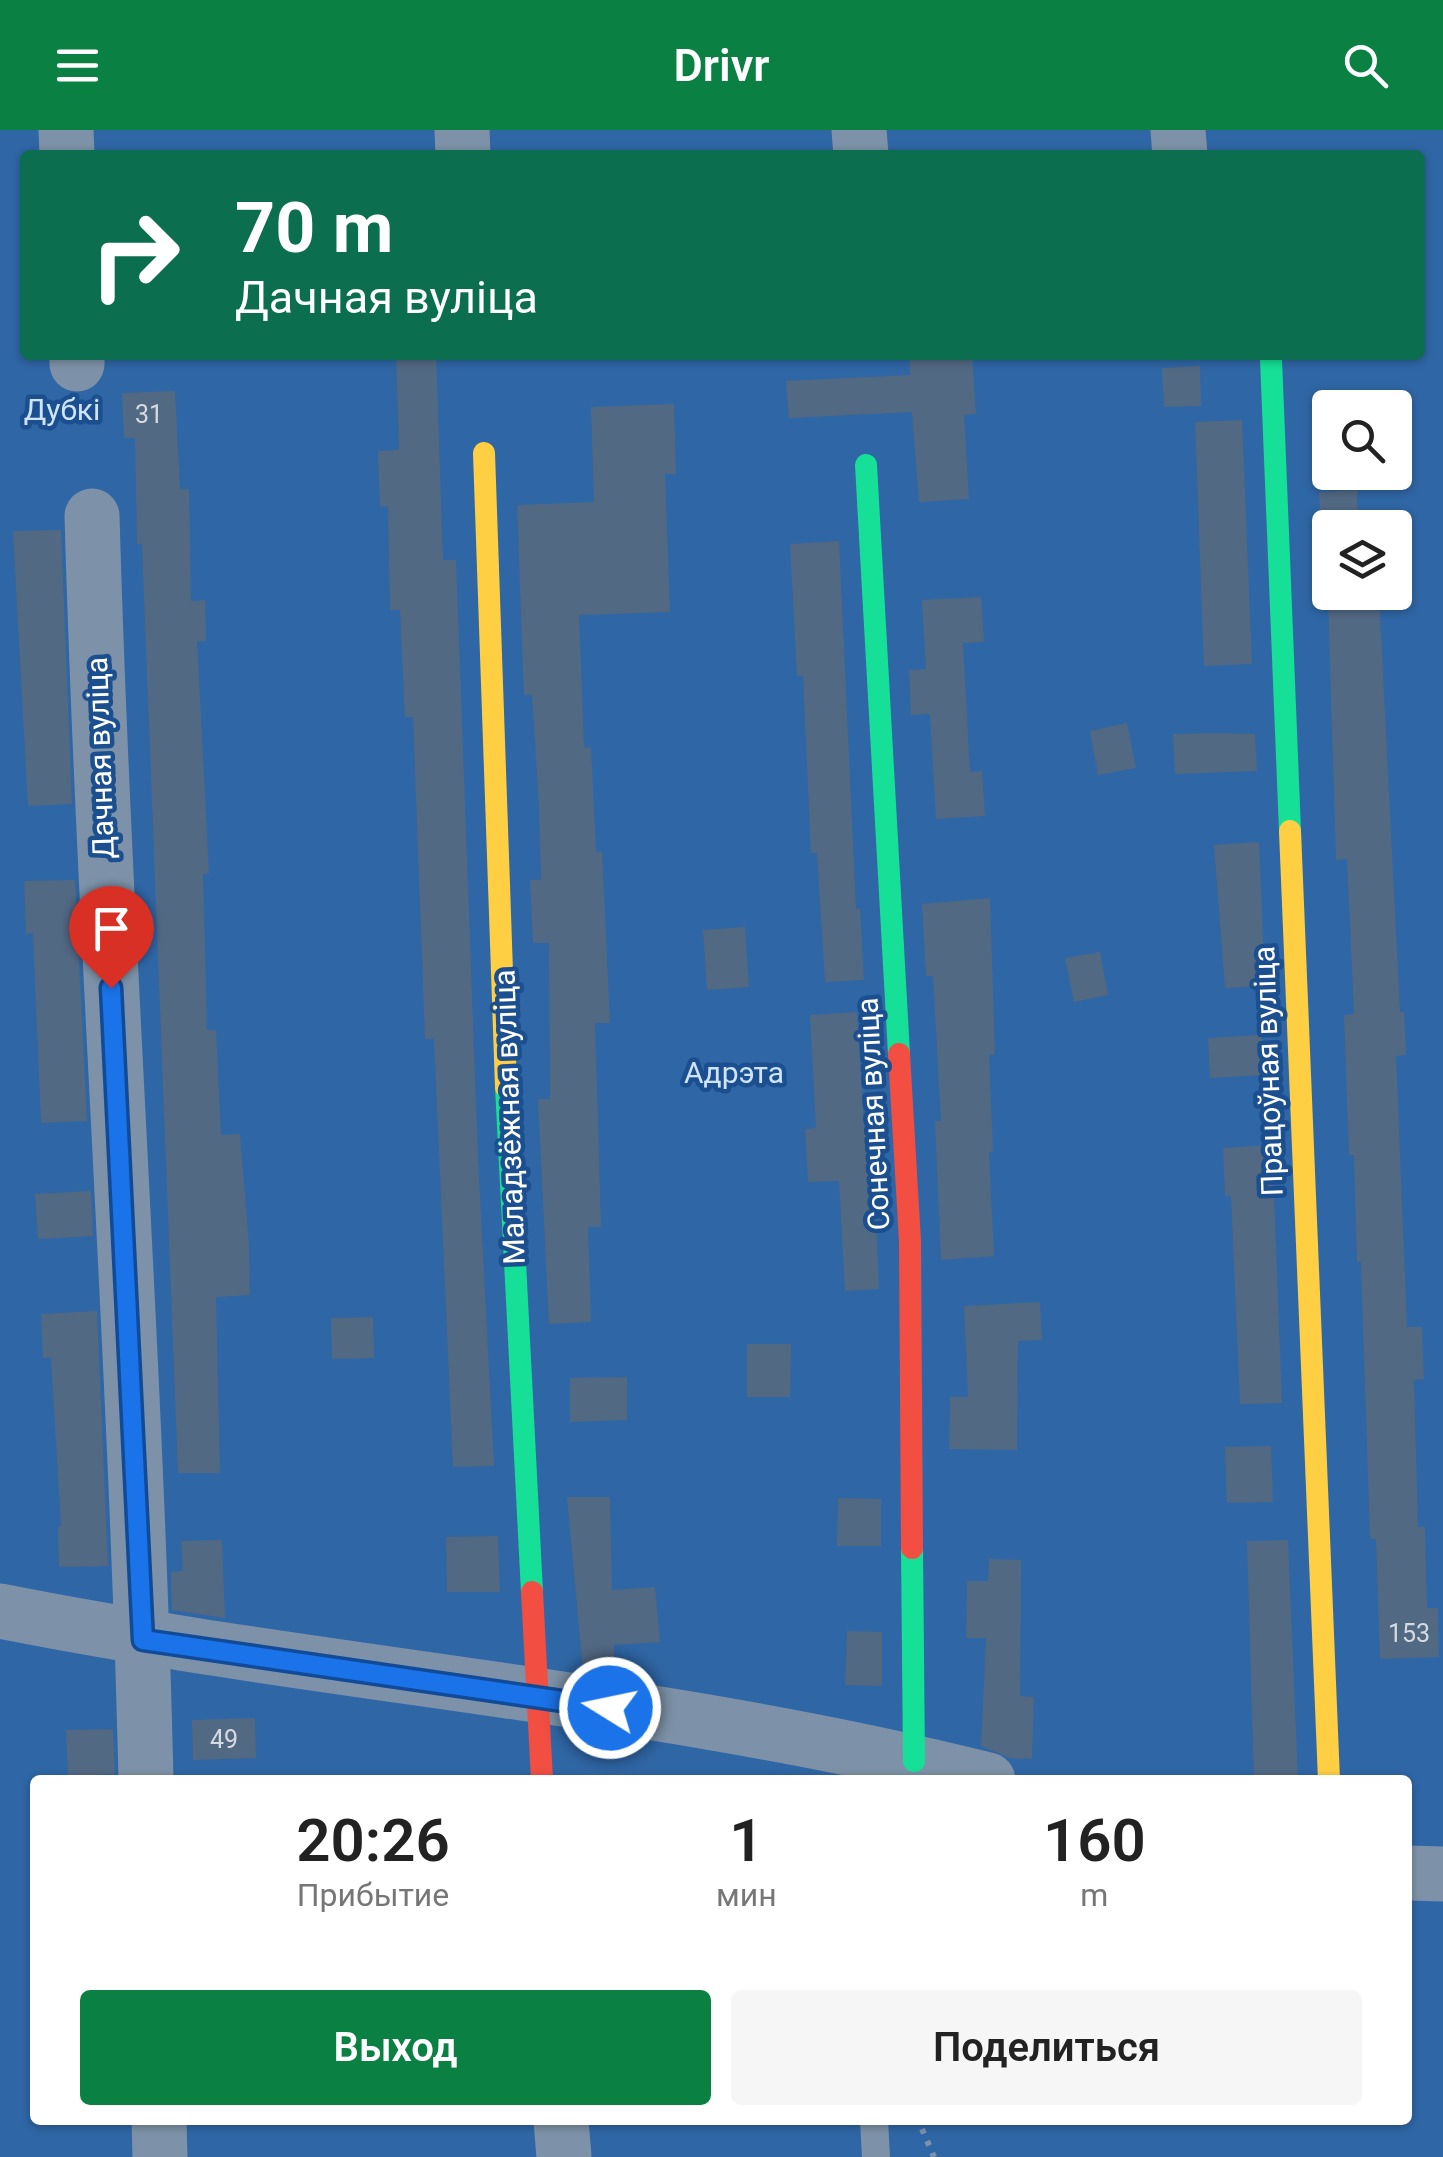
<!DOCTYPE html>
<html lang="ru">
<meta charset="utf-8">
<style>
:root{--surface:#fff;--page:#f6f6f6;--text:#222;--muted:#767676;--accent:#0b8043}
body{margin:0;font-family:Roboto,sans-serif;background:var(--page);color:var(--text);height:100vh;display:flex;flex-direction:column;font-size:38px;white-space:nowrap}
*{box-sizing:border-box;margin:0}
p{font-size:32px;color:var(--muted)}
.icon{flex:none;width:55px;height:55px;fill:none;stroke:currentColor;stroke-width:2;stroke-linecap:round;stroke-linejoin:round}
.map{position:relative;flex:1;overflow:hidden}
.side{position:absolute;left:30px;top:1645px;width:1382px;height:350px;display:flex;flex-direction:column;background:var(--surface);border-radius:10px;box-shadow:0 2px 8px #0004}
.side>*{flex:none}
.banner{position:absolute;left:20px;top:20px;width:1405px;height:210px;border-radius:10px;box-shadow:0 2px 8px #0004;background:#0b6e4f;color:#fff;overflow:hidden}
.controls{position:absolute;left:1312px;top:260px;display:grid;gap:20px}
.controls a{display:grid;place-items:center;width:100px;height:100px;border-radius:10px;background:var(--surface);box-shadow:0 2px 8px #0004;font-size:50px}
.pin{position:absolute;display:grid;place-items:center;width:85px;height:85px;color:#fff;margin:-102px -42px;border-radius:50% 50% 50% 0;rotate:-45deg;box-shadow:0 0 10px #0007}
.pin .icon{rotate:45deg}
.me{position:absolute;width:110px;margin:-55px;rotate:280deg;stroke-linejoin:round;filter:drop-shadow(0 0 8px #0008)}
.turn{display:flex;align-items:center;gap:35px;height:210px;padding:0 50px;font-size:45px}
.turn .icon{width:130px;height:130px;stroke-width:2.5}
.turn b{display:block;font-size:70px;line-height:85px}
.eta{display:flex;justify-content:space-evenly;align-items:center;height:170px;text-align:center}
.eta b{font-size:60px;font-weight:600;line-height:70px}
.button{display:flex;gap:20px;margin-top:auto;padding:20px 50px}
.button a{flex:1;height:115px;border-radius:10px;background:var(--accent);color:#fff;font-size:40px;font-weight:600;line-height:115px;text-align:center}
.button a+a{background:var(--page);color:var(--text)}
header{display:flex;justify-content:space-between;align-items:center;height:130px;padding:0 50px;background:var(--accent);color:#fff;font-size:45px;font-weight:600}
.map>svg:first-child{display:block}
.green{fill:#2f66a5;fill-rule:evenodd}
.building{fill:#526984}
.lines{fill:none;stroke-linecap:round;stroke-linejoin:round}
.path{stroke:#7d92a8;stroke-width:6;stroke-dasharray:5 8;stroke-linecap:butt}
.lane{stroke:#7d92a8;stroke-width:28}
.street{stroke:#7d92a8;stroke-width:55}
.fast{stroke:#16e098;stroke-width:22}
.slow{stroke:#ffcf43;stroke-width:22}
.jam{stroke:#f24e42;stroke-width:22}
.route-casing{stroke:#114b97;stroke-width:25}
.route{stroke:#1a73e8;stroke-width:18}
.labels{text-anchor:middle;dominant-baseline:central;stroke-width:9;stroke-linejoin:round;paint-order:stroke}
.number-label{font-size:25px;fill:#d4dae0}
.park-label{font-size:30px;fill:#cfe3fa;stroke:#1b4f8f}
.street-label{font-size:30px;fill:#fff;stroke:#1b4f8f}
</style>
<header><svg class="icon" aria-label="menu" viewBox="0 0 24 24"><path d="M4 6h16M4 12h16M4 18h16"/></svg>Drivr<svg class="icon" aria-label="search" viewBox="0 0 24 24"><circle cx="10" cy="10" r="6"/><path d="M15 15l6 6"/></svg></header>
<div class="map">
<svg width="1443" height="2027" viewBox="0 0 1443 2027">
<rect width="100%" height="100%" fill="#365274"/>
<path class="green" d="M0,0H1443V2027H0ZM25,25H1420V225H25ZM1330,278H1395V342H1330ZM1330,398H1395V462H1330ZM35,1650H1408V1990H35Z"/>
<g class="building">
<path d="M396,225H436L443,430H456L478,1029L494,1336L453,1337L434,909H425L413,587H405L400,480H390L388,376L380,377L378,321L399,320Z"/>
<path d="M909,225H972L976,284L964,285L969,369L919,372L912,282L789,288L786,251L910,245Z"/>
<path d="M1200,236L1201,276L1164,277L1162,238Z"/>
<path d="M175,261L180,359H189L191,471L205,470L206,511H197L209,743L203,744L207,900H216L221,1005L240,1004L249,1116L250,1165L216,1167L220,1343H178L142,414H137L135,308H124L122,263Z"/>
<path d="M674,274L676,344H665L670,482L579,485L584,618L591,617L596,722L602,721L610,893H595L601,1097H588L591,1192L549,1194L538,969H550L549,813H533L530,750H541L539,676L532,565H524L517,375L594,372L591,277Z"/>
<path d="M1242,290L1252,534L1204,536L1195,292Z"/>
<path d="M1357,360L1358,398H1330V413L1322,414L1319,362Z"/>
<path d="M61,400L72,674L28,676L13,401Z"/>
<path d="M839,411L856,779L860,778L864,850L825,852L817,723H811L803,546H797L790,414Z"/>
<path d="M1379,464L1400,882H1404L1406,925L1396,926L1407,1197H1422L1424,1249L1414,1250L1418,1397H1425L1427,1478H1438L1439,1527L1380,1529L1376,1409H1370L1361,1132H1357L1354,1025H1349L1344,885L1354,884L1347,729L1336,730L1328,466Z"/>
<path d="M981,467L984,512L963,513L970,642L982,641L985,686L936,689L930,584L911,585L909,540L926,539L922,470Z"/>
<path d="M1127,593L1136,638L1098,645L1090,601Z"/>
<path d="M1211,603L1255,604L1257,641L1175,644L1173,604Z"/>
<path d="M1259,712L1265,856L1225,858L1214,715Z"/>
<path d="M75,750L87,991L41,993L33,803L26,804L24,751Z"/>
<path d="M990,768L995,925H989L993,1021L989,1022L994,1126L941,1130L935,991H941L933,846H926L922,774Z"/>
<path d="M745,797L749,857L707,860L703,800Z"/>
<path d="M1100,822L1108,865L1074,872L1065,828Z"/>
<path d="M857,882L864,996L872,995L879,1159L845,1161L839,1051L808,1052L805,999L816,998L810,885Z"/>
<path d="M1262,905L1263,945L1210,948L1208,908Z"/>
<path d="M1272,1015L1282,1273L1240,1274L1231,1066H1225L1223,1018Z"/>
<path d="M91,1061L93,1106L38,1109L35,1064Z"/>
<path d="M1040,1172L1042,1210L1018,1211L1017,1320L949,1319L950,1267H968L964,1176Z"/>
<path d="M97,1181L108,1436L59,1437L58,1397L61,1396L51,1228H43L41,1184Z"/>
<path d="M373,1187L374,1228L332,1229L331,1188Z"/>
<path d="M747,1214H791L790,1267H747Z"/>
<path d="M627,1247V1290L570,1292V1248Z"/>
<path d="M1271,1316L1273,1372L1227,1373L1225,1317Z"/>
<path d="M567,1367H610L612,1460L655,1457L660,1512L614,1515V1545L583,1541Z"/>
<path d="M838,1368L881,1369V1416H837Z"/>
<path d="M498,1406L500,1462H447L446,1407Z"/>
<path d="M222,1410L225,1488L172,1480L171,1442L183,1441L181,1411Z"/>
<path d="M1288,1410L1298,1650H1254L1247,1411Z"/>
<path d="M989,1429L1021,1430L1020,1566L1034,1567L1032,1629L1010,1628L981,1616L986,1508H966L967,1451H988Z"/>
<path d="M847,1501L882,1502V1556L845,1555Z"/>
<path d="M255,1588L256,1628L193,1630L192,1590Z"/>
<path d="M113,1599L115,1644L68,1646L66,1600Z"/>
</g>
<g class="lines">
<path class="path" d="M922,1999L934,2027"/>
<path class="lane" d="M874,1990L876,2027"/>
<g class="street">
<path d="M66,0L67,25"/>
<path d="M462,0L463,25"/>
<path d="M859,0L861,25"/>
<path d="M1178,0L1180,25"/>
<path d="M77,225V234"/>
<path d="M92,386C104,807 136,1228 146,1650"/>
<path d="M0,1481C327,1546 664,1568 988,1650"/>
<path d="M1408,1743L1443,1744"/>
<path d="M159,1990L160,2027"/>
<path d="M561,1990L564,2027"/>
</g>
<g class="fast">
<path d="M1271,229L1290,701"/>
<path d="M866,335L899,924"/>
<path d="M506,957L532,1462"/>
<path d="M912,1418L914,1631"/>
</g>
<g class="slow">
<path d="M484,323L506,957"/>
<path d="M1290,701L1329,1650"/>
</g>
<g class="jam">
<path d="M899,924L910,1111L912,1418"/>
<path d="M532,1462L542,1650"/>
</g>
</g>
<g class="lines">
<defs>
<path id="route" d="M111,858L143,1510L610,1578"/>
</defs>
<use href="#route" class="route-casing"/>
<use href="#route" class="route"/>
</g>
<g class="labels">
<g class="number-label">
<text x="149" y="284">31</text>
<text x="1409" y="1503">153</text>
<text x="224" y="1609">49</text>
</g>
<g class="park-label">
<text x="62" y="279">Дубкі</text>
<text x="734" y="942">Адрэта</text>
</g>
<g class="street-label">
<text transform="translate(100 628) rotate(-92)">Дачная вуліца</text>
<text transform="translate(1268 941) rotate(-92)">Працоўная вуліца</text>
<text transform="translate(873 984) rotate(-93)">Сонечная вуліца</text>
<text transform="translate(509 987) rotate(-92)">Маладзёжная вуліца</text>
</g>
</g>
</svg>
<div class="controls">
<a><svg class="icon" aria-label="search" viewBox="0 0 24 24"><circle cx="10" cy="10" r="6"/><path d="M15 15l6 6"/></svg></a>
<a><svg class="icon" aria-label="layers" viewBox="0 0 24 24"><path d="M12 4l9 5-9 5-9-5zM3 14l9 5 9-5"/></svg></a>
</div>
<div class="pin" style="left:111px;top:858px;background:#d93025"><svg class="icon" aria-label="arrive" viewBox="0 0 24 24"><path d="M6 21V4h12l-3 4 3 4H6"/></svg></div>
<svg class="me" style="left:610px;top:1578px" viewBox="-20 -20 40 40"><circle r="17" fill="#1a73e8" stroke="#fff" stroke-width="3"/><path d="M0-11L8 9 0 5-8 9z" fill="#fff"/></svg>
<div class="banner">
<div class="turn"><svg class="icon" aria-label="right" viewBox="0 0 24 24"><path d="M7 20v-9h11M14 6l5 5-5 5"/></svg><div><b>70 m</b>Дачная вуліца</div></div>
</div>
<section class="side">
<div class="eta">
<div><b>20:26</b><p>Прибытие</p></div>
<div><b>1</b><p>мин</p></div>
<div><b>160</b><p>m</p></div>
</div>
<div class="button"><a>Выход</a><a>Поделиться</a></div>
</section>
</div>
